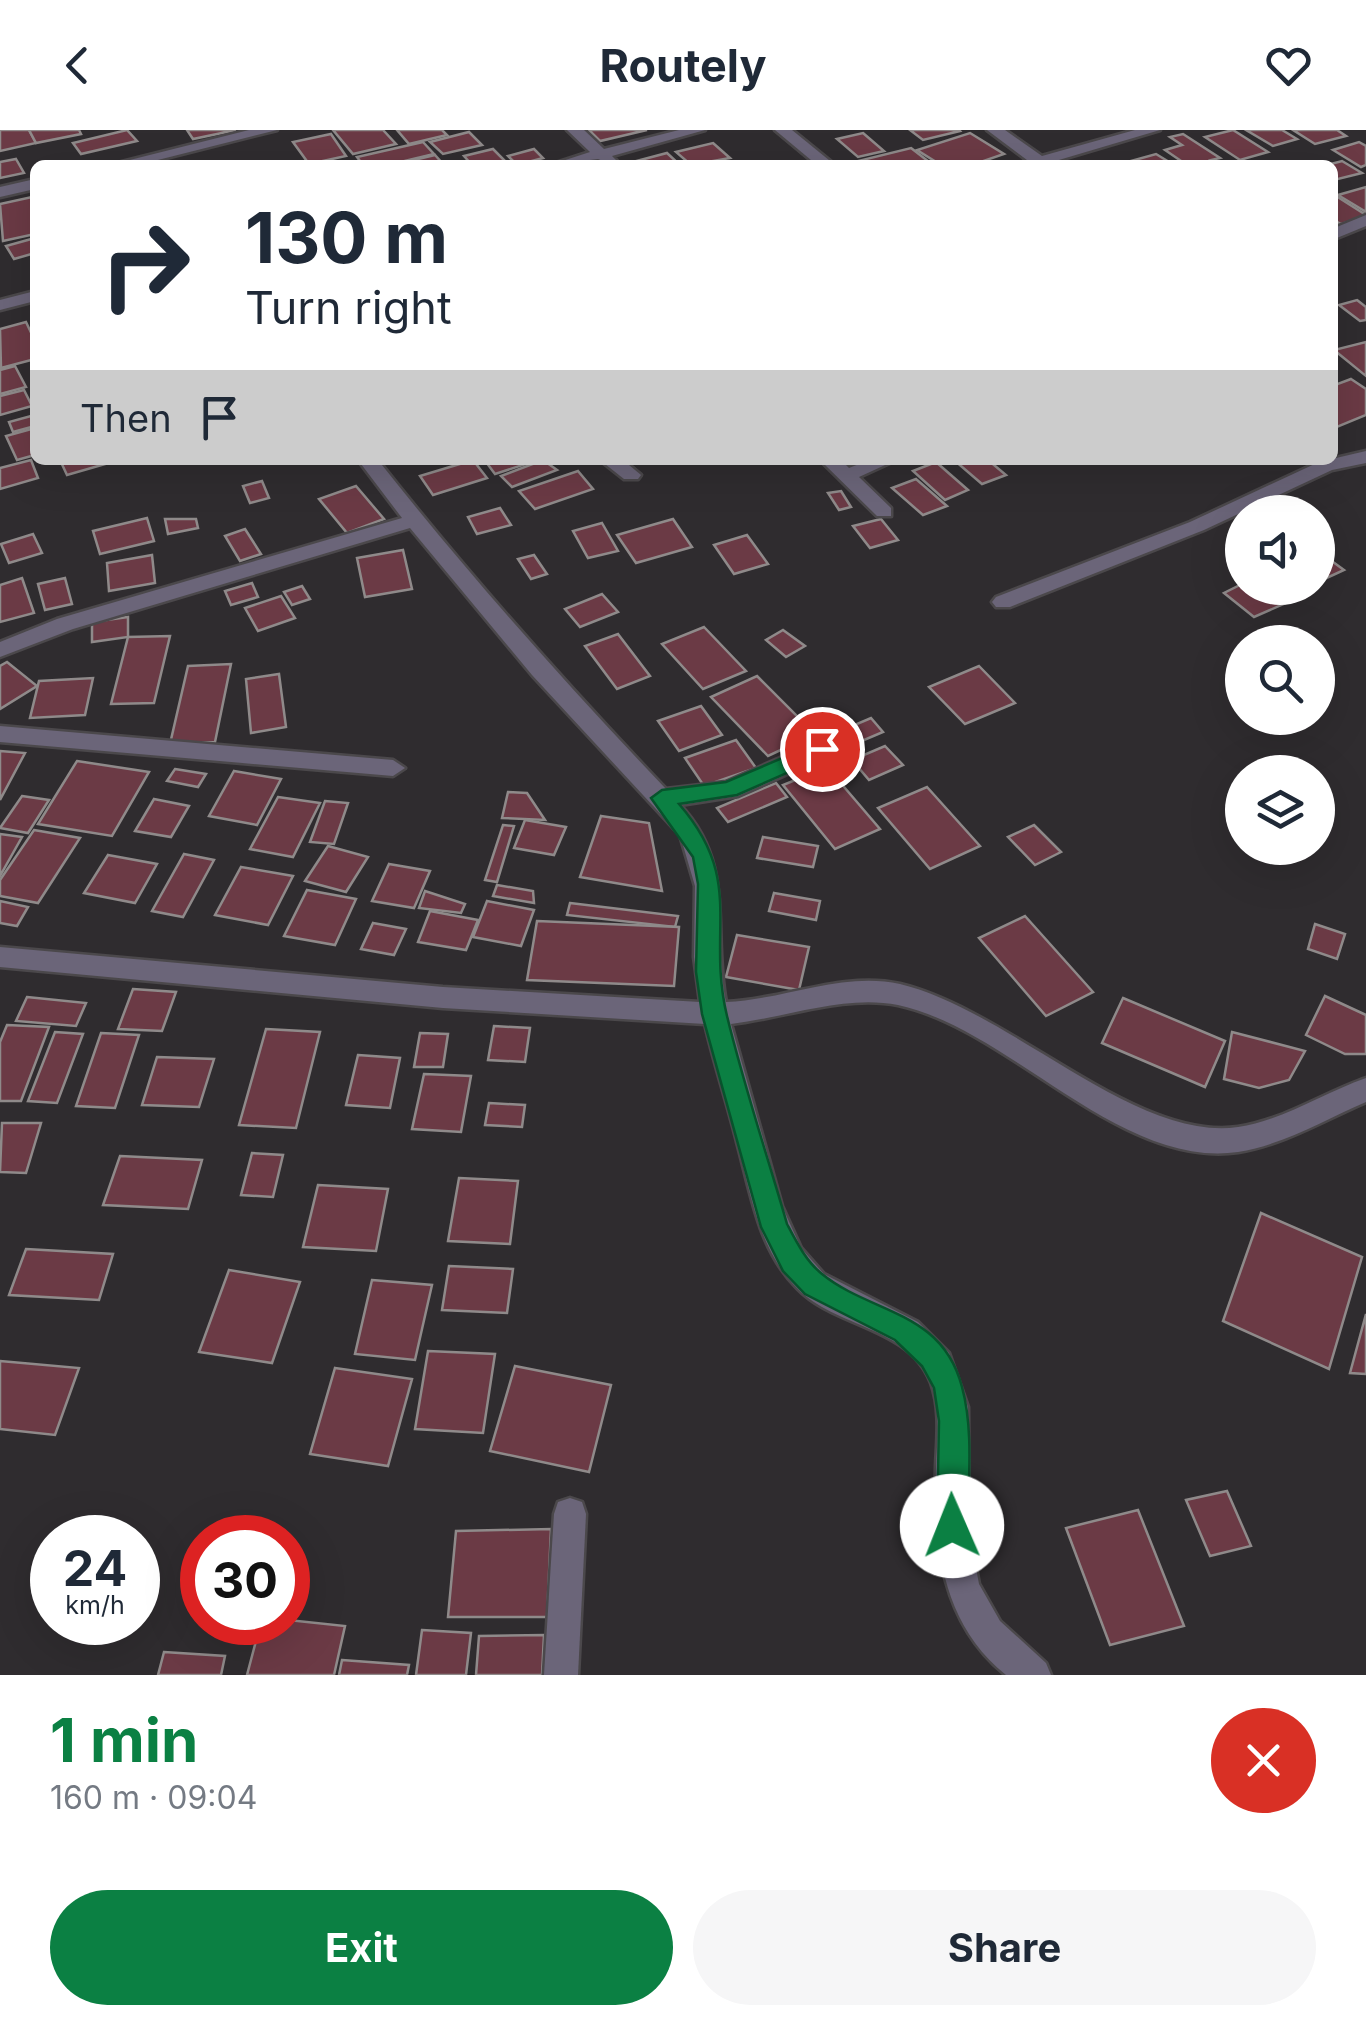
<!DOCTYPE html>
<meta charset="utf-8">
<style>
:root{--surface:#fff;--page:#f6f6f7;--text:#1f2937;--muted:#747a83;--accent:#0b8043}
body{margin:0;font-family:Inter,sans-serif;background:var(--page);color:var(--text);height:100vh;display:flex;flex-direction:column;font-size:38px;white-space:nowrap}
*{box-sizing:border-box;margin:0}
p{font-size:32px;color:var(--muted)}
.icon{flex:none;width:55px;height:55px;fill:none;stroke:currentColor;stroke-width:2;stroke-linecap:round;stroke-linejoin:round}
.map{position:relative;height:1545px;overflow:hidden}
.panel{display:flex;flex-direction:column;background:var(--surface);flex:1}
.panel>*{flex:none}
.hud{position:absolute;left:30px;top:30px;width:1308px;height:305px;border-radius:15px;box-shadow:0 10px 40px #0002;background:#fff;color:var(--text);overflow:hidden}
.controls{position:absolute;left:1225px;top:365px;display:grid;gap:20px}
.controls a{display:grid;place-items:center;width:110px;height:110px;border-radius:50%;background:var(--surface);box-shadow:0 10px 40px #0002;font-size:50px}
.speed{position:absolute;left:30px;top:1385px;display:flex;gap:20px;font-size:50px;font-weight:700;text-align:center}
.speed>*{display:grid;place-content:center;width:130px;height:130px;border-radius:50%;background:var(--surface);box-shadow:0 10px 40px #0002;line-height:1}
.speed small{font-size:25px;font-weight:400}
.speed .limit{border:15px solid #d22;background:#fff;color:#111}
.pin{position:absolute;display:grid;place-items:center;width:85px;height:85px;color:#fff;margin:-42px;border:5px solid #fff;border-radius:50%;box-shadow:0 2px 10px #0007}
.me{position:absolute;width:110px;margin:-55px;rotate:359deg;stroke-linejoin:round;filter:drop-shadow(0 0 8px #0008)}
.turn{display:flex;align-items:center;gap:35px;height:210px;padding:0 50px;font-size:45px}
.turn .icon{width:130px;height:130px;stroke-width:2.5}
.turn b{display:block;font-size:70px;line-height:85px}
.then{display:flex;align-items:center;height:95px;padding:0 50px;background:#0003;gap:20px;font-size:38px}
.round{display:grid;place-items:center;flex:none;width:105px;height:105px;border-radius:52px;background:var(--page)}
.summary{display:flex;align-items:center;justify-content:space-between;height:170px;padding:0 50px}
h1{font-size:60px;font-weight:700;line-height:75px;color:var(--accent)}
.button{display:flex;gap:20px;margin-top:auto;padding:20px 50px}
.button a{flex:1;height:115px;border-radius:60px;background:var(--accent);color:#fff;font-size:40px;font-weight:700;line-height:115px;text-align:center}
.button a+a{background:var(--page);color:var(--text)}
header{display:flex;justify-content:space-between;align-items:center;height:130px;padding:0 50px;background:var(--surface);font-size:45px;font-weight:700}
.map>svg:first-child{display:block}
.building{fill:#6b3a45;stroke:#8f8a8a;stroke-width:2.5}
.lines{fill:none;stroke-linecap:round;stroke-linejoin:round}
.minor-casing{stroke:#4b484b;stroke-width:5}
.minor{fill:#6b6579;fill-rule:evenodd}
.route{fill:#0b8043;stroke:#07532c;stroke-width:2.5}
</style>
<header><svg class="icon" aria-label="back" viewBox="0 0 24 24"><path d="M15 5l-7 7 7 7"/></svg>Routely<svg class="icon" aria-label="heart" viewBox="0 0 24 24"><path d="M12 20l-8-8c-3-5 5-10 8-4 3-6 11-1 8 4z"/></svg></header>
<div class="map">
<svg width="1366" height="1545" viewBox="0 0 1366 1545">
<rect width="100%" height="100%" fill="#2f2c2f"/>
<g class="building">
<path d="M0,0H29L36,13L0,21Z"/>
<path d="M29,0H79L81,4L36,13Z"/>
<path d="M127,0L137,11L81,24L73,13Z"/>
<path d="M187,0H236L193,9Z"/>
<path d="M333,0H383L396,14L353,24Z"/>
<path d="M397,0H442L447,5L409,14Z"/>
<path d="M589,0H647L600,11Z"/>
<path d="M910,0H959L960,1L923,10Z"/>
<path d="M1233,0L1268,22L1240,30L1205,7Z"/>
<path d="M1246,0H1282L1297,9L1273,16Z"/>
<path d="M1293,0H1337L1346,6L1315,14Z"/>
<path d="M469,2L482,15L443,24L430,12Z"/>
<path d="M863,3L884,21L858,27L837,9Z"/>
<path d="M970,3L1004,24L972,35H941L917,20Z"/>
<path d="M331,4L346,26L309,34L293,12Z"/>
<path d="M1183,4L1220,28L1211,30L1218,35H1187L1165,20L1182,15L1170,7Z"/>
<path d="M423,12L434,24L388,35H363L357,27Z"/>
<path d="M1359,12L1366,16V35L1361,37L1333,20Z"/>
<path d="M713,13L730,28L691,35L676,22Z"/>
<path d="M911,18L933,35H863L858,31Z"/>
<path d="M493,19L506,32L472,35L464,26Z"/>
<path d="M534,19L543,28L517,35L508,26Z"/>
<path d="M667,23L680,35L629,33Z"/>
<path d="M1156,24L1174,35H1137L1131,31Z"/>
<path d="M435,25L444,35L397,34Z"/>
<path d="M16,29L24,43L0,48V32Z"/>
<path d="M1342,31L1362,43L1338,49L1332,46V35H1327Z"/>
<path d="M1366,57V82L1338,65Z"/>
<path d="M1336,66L1366,85V87L1341,94L1332,89V68Z"/>
<path d="M32,67L35,104L3,111L0,74Z"/>
<path d="M35,108V123L14,129L6,116Z"/>
<path d="M1357,170L1366,177V190L1360,191L1339,175Z"/>
<path d="M26,192L35,211V229L1,238L0,199Z"/>
<path d="M1366,212V246L1334,220Z"/>
<path d="M15,236L26,257L0,264V240Z"/>
<path d="M1351,249L1366,259V285L1332,299V256Z"/>
<path d="M24,260L32,276L0,285V266Z"/>
<path d="M31,286L35,296L13,302L9,292Z"/>
<path d="M35,298V325L17,330L6,306Z"/>
<path d="M31,330L38,348L0,359V338Z"/>
<path d="M60,330H119L67,345Z"/>
<path d="M473,330L487,348L433,365L420,346Z"/>
<path d="M526,330L529,333L495,344L486,332Z"/>
<path d="M543,330L557,340L512,357L501,346Z"/>
<path d="M954,330H988L1006,345L982,354Z"/>
<path d="M936,332L968,360L945,370L913,341Z"/>
<path d="M578,341L593,359L535,379L519,361Z"/>
<path d="M916,349L947,376L923,385L892,358Z"/>
<path d="M262,351L269,368L250,373L243,356Z"/>
<path d="M356,356L384,389L347,403L319,369Z"/>
<path d="M841,361L851,377L839,380L828,363Z"/>
<path d="M500,378L511,395L477,404L468,387Z"/>
<path d="M147,388L154,411L100,424L93,401Z"/>
<path d="M165,389H196L198,398L168,404Z"/>
<path d="M673,389L692,417L636,433L617,405Z"/>
<path d="M881,389L898,410L870,418L853,396Z"/>
<path d="M602,393L618,421L588,428L573,401Z"/>
<path d="M245,399L261,424L240,431L225,406Z"/>
<path d="M33,404L42,423L9,433L1,414Z"/>
<path d="M747,405L768,434L734,444L714,415Z"/>
<path d="M403,420L412,459L365,467L357,428Z"/>
<path d="M1318,421L1344,440L1318,452Z"/>
<path d="M152,425L155,453L109,461L107,433Z"/>
<path d="M534,425L547,444L531,449L518,429Z"/>
<path d="M22,448L34,483L0,492V455Z"/>
<path d="M65,448L72,474L45,480L38,454Z"/>
<path d="M252,453L258,467L231,475L225,461Z"/>
<path d="M1242,454V458H1267L1286,473L1254,487L1224,463Z"/>
<path d="M302,456L310,469L292,475L284,462Z"/>
<path d="M602,464L618,482L580,497L565,479Z"/>
<path d="M281,466L295,488L258,501L245,478Z"/>
<path d="M128,487V507L92,512V492Z"/>
<path d="M704,497L746,541L703,559L662,514Z"/>
<path d="M783,500L805,516L786,527L766,510Z"/>
<path d="M618,504L650,546L617,559L585,516Z"/>
<path d="M170,506L154,573L111,574L128,507Z"/>
<path d="M7,532L37,556L0,579V536Z"/>
<path d="M231,534L215,612L170,614L188,536Z"/>
<path d="M979,536L1015,573L965,594L929,557Z"/>
<path d="M279,544L286,597L251,603L246,549Z"/>
<path d="M757,546L815,604L768,626L711,567Z"/>
<path d="M93,548L85,585L30,588L39,551Z"/>
<path d="M701,576L722,605L679,621L658,591Z"/>
<path d="M871,588L883,602L850,616L838,602Z"/>
<path d="M736,610L756,638L704,656L685,628Z"/>
<path d="M885,616L903,635L869,650L852,630Z"/>
<path d="M0,621L25,623L0,670Z"/>
<path d="M77,631L149,642L112,706L38,694Z"/>
<path d="M827,637L880,699L835,719L783,655Z"/>
<path d="M175,639L206,644L198,657L167,651Z"/>
<path d="M234,641L281,649L257,695L209,686Z"/>
<path d="M776,653L787,667L728,692L717,678Z"/>
<path d="M927,657L980,716L930,739L878,678Z"/>
<path d="M508,662L527,663L545,690L502,688Z"/>
<path d="M22,666L49,670L28,703L0,698Z"/>
<path d="M278,667L320,673L293,727L250,719Z"/>
<path d="M154,669L189,676L171,707L135,701Z"/>
<path d="M325,671L348,673L334,714L310,712Z"/>
<path d="M601,686L649,693L662,761L580,747Z"/>
<path d="M525,690L566,697L554,725L514,718Z"/>
<path d="M503,695L514,696L497,752L485,750Z"/>
<path d="M1034,695L1061,722L1035,735L1008,707Z"/>
<path d="M34,700L80,708L38,773L0,766V750Z"/>
<path d="M0,704L22,707L0,746Z"/>
<path d="M763,707L818,716L813,737L757,728Z"/>
<path d="M328,716L368,727L346,762L305,751Z"/>
<path d="M184,724L214,730L183,787L152,781Z"/>
<path d="M108,725L157,734L135,773L84,763Z"/>
<path d="M389,734L430,741L414,778L372,771Z"/>
<path d="M241,737L293,746L268,795L215,785Z"/>
<path d="M497,755L533,761L534,773L493,766Z"/>
<path d="M307,760L356,769L335,815L284,806Z"/>
<path d="M425,761L465,774L461,783L419,778Z"/>
<path d="M774,763L820,771L816,790L769,781Z"/>
<path d="M0,771L28,777L17,796L0,793Z"/>
<path d="M487,771L534,780L521,816L473,807Z"/>
<path d="M570,773L678,786L675,797L567,785Z"/>
<path d="M430,781L478,790L466,820L418,812Z"/>
<path d="M1025,786L1093,862L1046,886L979,808Z"/>
<path d="M537,791L679,797L674,856L527,850Z"/>
<path d="M373,793L406,799L394,825L361,819Z"/>
<path d="M1315,794L1345,804L1337,829L1308,819Z"/>
<path d="M737,805L809,817L799,860L726,847Z"/>
<path d="M133,859L176,862L162,901L118,899Z"/>
<path d="M1325,866L1366,885V924H1345L1306,905Z"/>
<path d="M27,867L86,873L76,896L16,891Z"/>
<path d="M1123,868L1225,911L1205,957L1102,913Z"/>
<path d="M7,895L49,897L21,971H0V912Z"/>
<path d="M494,896L530,898L525,932L488,930Z"/>
<path d="M266,899L320,902L296,998L239,995Z"/>
<path d="M55,902L83,904L57,973L28,971Z"/>
<path d="M1232,902L1305,921L1289,950L1259,958L1224,949Z"/>
<path d="M101,903L139,905L115,978L76,976Z"/>
<path d="M420,903L448,904L443,937H414Z"/>
<path d="M358,925L400,928L390,978L346,975Z"/>
<path d="M157,927L214,929L199,977L142,975Z"/>
<path d="M424,944L471,946L461,1002L412,999Z"/>
<path d="M489,973L525,975L522,997L485,995Z"/>
<path d="M2,993H41L26,1043L0,1042Z"/>
<path d="M252,1023L283,1025L273,1067L241,1065Z"/>
<path d="M120,1026L202,1030L188,1079L103,1075Z"/>
<path d="M459,1048L518,1051L510,1114L448,1111Z"/>
<path d="M318,1055L388,1059L376,1121L303,1117Z"/>
<path d="M1261,1083L1362,1127L1329,1239L1223,1191Z"/>
<path d="M26,1119L113,1124L99,1170L9,1165Z"/>
<path d="M449,1136L513,1139L507,1183L442,1180Z"/>
<path d="M229,1140L300,1152L272,1233L199,1222Z"/>
<path d="M372,1150L432,1155L415,1230L355,1224Z"/>
<path d="M1366,1184V1244L1350,1243Z"/>
<path d="M428,1221L495,1224L483,1303L415,1299Z"/>
<path d="M0,1231L79,1238L55,1305L0,1299Z"/>
<path d="M515,1236L611,1255L589,1342L490,1321Z"/>
<path d="M335,1238L412,1249L388,1336L310,1324Z"/>
<path d="M1227,1361L1251,1416L1210,1426L1186,1370Z"/>
<path d="M1138,1380L1184,1496L1110,1515L1066,1398Z"/>
<path d="M551,1399L547,1487H448L456,1401Z"/>
<path d="M288,1490L345,1496L334,1545H247L261,1492Z"/>
<path d="M422,1500L471,1503L466,1545H416Z"/>
<path d="M544,1505L542,1545H476L479,1506Z"/>
<path d="M164,1522L225,1526L221,1545H158Z"/>
<path d="M342,1530L409,1535L407,1545H339Z"/>
</g>
<g class="lines">
<defs>
<g id="minor">
<path d="M249,0H277L138,35H110Z"/>
<path d="M567,0H584L604,19L679,0H705L612,26L617,31L612,35L598,29L550,35L590,22Z"/>
<path d="M775,0H792L835,35H817Z"/>
<path d="M987,0H1005L1042,26L1135,0H1160L1042,35H1017L1027,30Z"/>
<path d="M35,49V59L0,67V57Z"/>
<path d="M1366,85V96L1332,110V99Z"/>
<path d="M35,161V171L0,180V170Z"/>
<path d="M1366,321V333L1332,340L1204,400L1010,477H996L992,472L996,467L1190,392L1319,332Z"/>
<path d="M358,330H378C468,444 565,553 666,659L726,652L814,613H830L834,619L830,625L738,666L680,675C736,734 712,799 726,872C783,870 843,841 900,854C1009,880 1135,1012 1238,997C1284,990 1323,963 1366,948V972C1324,990 1283,1015 1238,1022C1119,1039 1010,899 898,875C845,864 784,888 731,894L782,1076L801,1118L824,1144L918,1192L949,1223L968,1277L969,1401L979,1454L1000,1491L1046,1533L1051,1545H1006C942,1494 933,1414 936,1337C937,1310 941,1280 931,1253C909,1196 835,1198 797,1158C758,1119 751,1063 737,1012C727,972 714,933 705,894L443,878L0,837V817L443,857L700,872L694,827L695,756L680,705L532,545L410,398L73,499L0,527V512L57,489L402,388Z"/>
<path d="M600,330H623L641,345L638,349H624Z"/>
<path d="M820,330H841L849,338L869,330H896L859,347L891,378V386H877Z"/>
<path d="M0,596L393,630L405,638L393,646L0,612Z"/>
<path d="M570,1368L582,1372L586,1384L578,1545H544L554,1384L558,1372Z"/>
</g>
</defs>
<use href="#minor" class="minor-casing"/>
<use href="#minor" class="minor"/>
</g>
<path class="route" d="M822,611L830,613L833,619L830,624L737,665L679,674C746,751 706,799 727,886C744,956 767,1025 787,1094C797,1113 806,1131 822,1144C871,1184 942,1180 962,1257C974,1301 968,1351 968,1396L963,1406L952,1411L942,1406L937,1396L939,1291L934,1258L922,1236L895,1210L805,1164L783,1141L761,1097L702,884L696,842L698,754L693,727L651,668L662,660L726,652Z"/>
</svg>
<div class="controls">
<a><svg class="icon" aria-label="sound" viewBox="0 0 24 24"><path d="M4 9h4l5-4v14l-5-4H4zM17 9q2 3 0 6"/></svg></a>
<a><svg class="icon" aria-label="search" viewBox="0 0 24 24"><circle cx="10" cy="10" r="6"/><path d="M15 15l6 6"/></svg></a>
<a><svg class="icon" aria-label="layers" viewBox="0 0 24 24"><path d="M12 4l9 5-9 5-9-5zM3 14l9 5 9-5"/></svg></a>
</div>
<div class="speed"><div>24<small>km/h</small></div><div class="limit">30</div></div>
<div class="pin" style="left:822px;top:619px;background:#d93025"><svg class="icon" aria-label="arrive" viewBox="0 0 24 24"><path d="M6 21V4h12l-3 4 3 4H6"/></svg></div>
<svg class="me" style="left:952px;top:1396px" viewBox="-20 -20 40 40"><circle r="19" fill="#fff"/><path d="M0-13L10 11 0 6-10 11z" fill="#0b8043"/></svg>
<div class="hud">
<div class="turn"><svg class="icon" aria-label="right" viewBox="0 0 24 24"><path d="M7 20v-9h11M14 6l5 5-5 5"/></svg><div><b>130 m</b>Turn right</div></div>
<div class="then">Then<svg class="icon" aria-label="arrive" viewBox="0 0 24 24"><path d="M6 21V4h12l-3 4 3 4H6"/></svg></div>
</div>
</div>
<section class="panel">
<div class="summary"><div><h1>1 min</h1><p>160 m · 09:04</p></div><a class="round" style="background:#d93025;color:#fff"><svg class="icon" aria-label="close" viewBox="0 0 24 24"><path d="M6 6l12 12M18 6L6 18"/></svg></a></div>
<div class="button"><a>Exit</a><a>Share</a></div>
</section>
